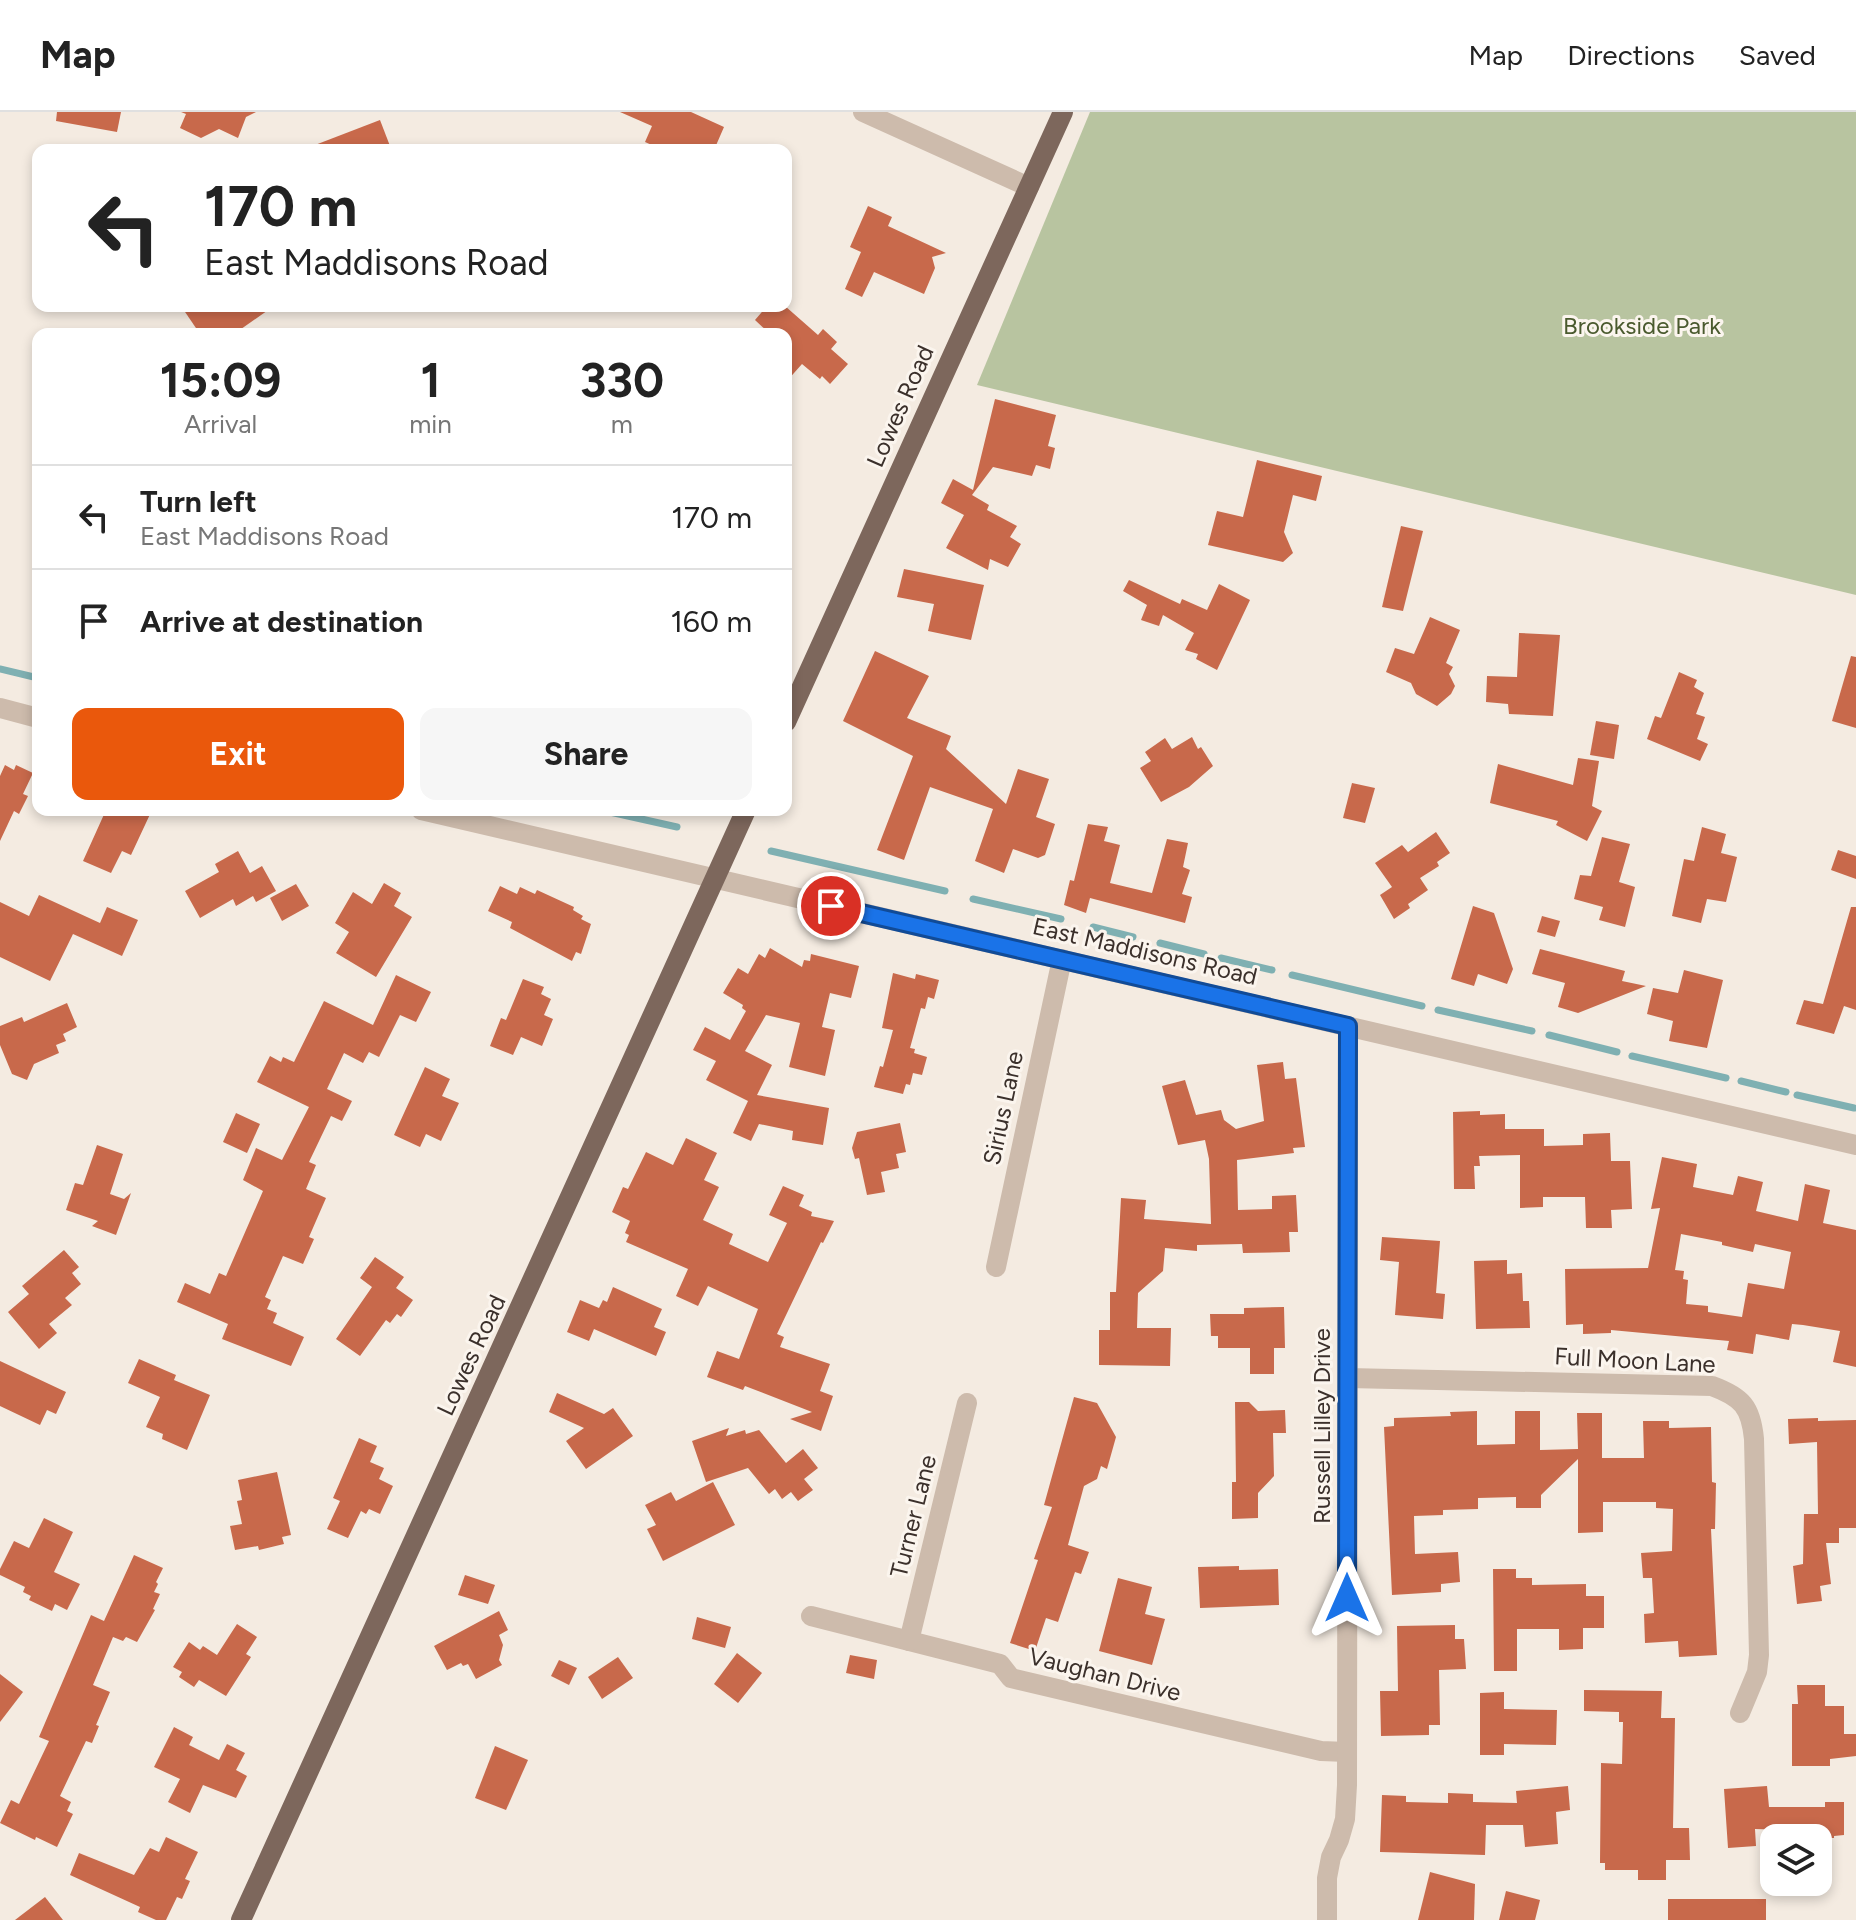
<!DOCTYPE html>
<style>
:root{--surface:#fff;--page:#f6f6f6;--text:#222;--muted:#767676;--line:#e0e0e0;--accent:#ea580c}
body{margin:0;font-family:Figtree,sans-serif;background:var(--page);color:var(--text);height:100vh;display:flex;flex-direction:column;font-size:30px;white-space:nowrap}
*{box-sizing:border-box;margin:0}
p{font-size:26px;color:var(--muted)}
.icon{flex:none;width:44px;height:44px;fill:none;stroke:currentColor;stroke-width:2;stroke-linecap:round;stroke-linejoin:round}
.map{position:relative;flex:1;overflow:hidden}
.drawer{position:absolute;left:32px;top:216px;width:760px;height:488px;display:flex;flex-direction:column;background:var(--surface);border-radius:16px;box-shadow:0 4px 12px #0003}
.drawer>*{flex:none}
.top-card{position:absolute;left:32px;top:32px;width:760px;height:168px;border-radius:16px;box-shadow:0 4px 12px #0003;background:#fff;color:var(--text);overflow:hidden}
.controls{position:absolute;left:1760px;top:1712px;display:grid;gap:16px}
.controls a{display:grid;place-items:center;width:72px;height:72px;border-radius:16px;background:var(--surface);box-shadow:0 4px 12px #0003;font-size:40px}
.pin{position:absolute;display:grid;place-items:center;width:68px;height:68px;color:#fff;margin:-34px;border:4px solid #fff;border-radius:50%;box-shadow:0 2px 8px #0007}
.me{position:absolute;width:88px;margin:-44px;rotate:0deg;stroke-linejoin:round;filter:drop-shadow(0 0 6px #0008)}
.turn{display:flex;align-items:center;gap:28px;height:168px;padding:0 40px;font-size:36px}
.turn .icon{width:104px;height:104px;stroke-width:2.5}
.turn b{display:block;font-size:56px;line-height:68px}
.eta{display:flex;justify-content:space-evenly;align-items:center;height:136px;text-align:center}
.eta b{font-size:48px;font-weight:700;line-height:56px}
.button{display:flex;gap:16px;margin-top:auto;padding:16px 40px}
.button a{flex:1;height:92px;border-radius:16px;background:var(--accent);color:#fff;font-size:32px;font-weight:700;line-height:92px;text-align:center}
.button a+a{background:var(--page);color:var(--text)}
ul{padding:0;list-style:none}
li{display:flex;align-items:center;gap:24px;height:104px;padding:0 40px;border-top:2px solid var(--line)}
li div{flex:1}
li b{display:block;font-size:30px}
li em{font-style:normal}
header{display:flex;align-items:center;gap:48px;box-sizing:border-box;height:112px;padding:0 40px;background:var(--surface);border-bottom:2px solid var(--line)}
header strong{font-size:38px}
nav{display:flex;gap:44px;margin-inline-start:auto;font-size:28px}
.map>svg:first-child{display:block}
.green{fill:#b8c4a0}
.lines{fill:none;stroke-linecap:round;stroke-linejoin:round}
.stream{stroke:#7fb0b2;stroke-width:7}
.building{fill:#c8694b;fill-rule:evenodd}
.minor{stroke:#cdbbac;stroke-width:20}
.major{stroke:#7d675c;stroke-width:20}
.route-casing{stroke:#114b97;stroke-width:20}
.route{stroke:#1a73e8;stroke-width:14}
.labels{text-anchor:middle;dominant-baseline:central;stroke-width:6;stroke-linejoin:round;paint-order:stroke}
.park-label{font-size:24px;fill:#4a5a2e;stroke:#fbf5ee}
.street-label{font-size:24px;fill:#3b302b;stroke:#fbf5ee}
</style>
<header>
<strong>Map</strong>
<nav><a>Map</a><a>Directions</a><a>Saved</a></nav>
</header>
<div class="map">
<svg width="1856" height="1808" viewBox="0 0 1856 1808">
<rect width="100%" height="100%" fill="#f4ebe1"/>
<path class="green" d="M1090,0H1856V483L977,273Z"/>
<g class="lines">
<g class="stream">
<path d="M0,557L38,566"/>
<path d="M601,698L677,715"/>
<path d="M771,739L945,779"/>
<path d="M973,787L1061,807"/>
<path d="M1093,815L1133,825"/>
<path d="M1160,831L1204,842"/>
<path d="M1221,846L1272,858"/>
<path d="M1292,863L1422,894"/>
<path d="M1438,898L1532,919"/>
<path d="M1549,923L1617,940"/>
<path d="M1632,944L1726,966"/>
<path d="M1741,969L1786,980"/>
<path d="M1797,983L1854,996"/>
</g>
</g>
<g class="building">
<path d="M57,0H121L117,20L56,9Z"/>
<path d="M181,0H256L246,5L238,26L219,17L201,26L180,16L186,2Z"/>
<path d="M620,0H691L724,15L714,38H663L645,30L652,14Z"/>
<path d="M380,8L390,34L379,38H302Z"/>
<path d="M868,94L892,105L888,114L946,141L932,145L935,156L924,182L874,160L862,185L845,177L861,140L850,135Z"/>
<path d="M181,194H274L234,222H200Z"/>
<path d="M767,194H785L818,223L823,217L837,230L831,237L848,252L830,272L822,264L820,267L802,252L786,270V222H770L755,208Z"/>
<path d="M995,287L1056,303L1048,334L1055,336L1050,357L1036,353L1032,364L993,355L972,383L989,393L987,398L1017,414L1010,425L1021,432L1008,455L990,447L988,458L946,436L964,403L941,391L953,367L973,378Z"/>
<path d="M1257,348L1322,364L1316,389L1293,383L1284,420L1293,441L1283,450L1208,433L1217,399L1243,405Z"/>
<path d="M1401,414L1423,419L1403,499L1382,495Z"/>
<path d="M904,457L984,473L971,528L928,519L934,492L897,485Z"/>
<path d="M1129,468L1180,492L1182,487L1207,498L1219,472L1250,488L1217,558L1196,547L1198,542L1185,538L1194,521L1163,503L1159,514L1141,508L1147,493L1123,479Z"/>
<path d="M1430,505L1460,518L1446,551L1453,555L1449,562L1455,574L1451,582L1437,594L1416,582L1411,571L1386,560L1395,536L1414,542Z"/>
<path d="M1519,521L1560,523L1553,604L1509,602L1508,592L1486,590L1487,564L1517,565Z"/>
<path d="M875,539L929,564L907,606L951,624L946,637L1006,692L1018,657L1049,667L1036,705L1055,712L1045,743L1038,746L1013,737L1004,761L975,749L993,697L930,675L904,748L877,738L913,644L843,609Z"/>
<path d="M1851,544L1856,545V616L1832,609Z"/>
<path d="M1679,560L1697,568L1694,575L1704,581L1696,602L1705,605L1697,627L1708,632L1700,649L1647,627L1655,604L1661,606Z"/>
<path d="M1596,609L1619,613L1614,647L1590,643Z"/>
<path d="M1192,625L1198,637L1201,635L1213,654L1189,675L1161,690L1140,656L1151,649L1145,640L1165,626L1172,637Z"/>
<path d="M1578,646L1599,649L1592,694L1602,699L1587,729L1556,713L1558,709L1490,691L1498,652L1573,673Z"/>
<path d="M5,653L14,658L16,653L33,661L23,682L28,684L19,702L14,699L0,729V664Z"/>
<path d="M1352,671L1375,676L1365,711L1343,706Z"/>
<path d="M106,698H152L131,743L122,739L111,761L83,749Z"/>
<path d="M1088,712L1108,715L1104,729L1120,733L1110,771L1152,781L1167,727L1188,731L1183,755L1190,758L1182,782L1192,785L1185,811L1090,786L1086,801L1064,793L1070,768L1074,769Z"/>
<path d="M1702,715L1726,722L1721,741L1737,745L1726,790L1707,787L1701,811L1672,804L1684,747L1694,749Z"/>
<path d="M1436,720L1450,741L1437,750L1439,754L1420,766L1428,778L1408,792L1410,796L1394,807L1380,783L1392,775L1375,751L1402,733L1408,740Z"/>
<path d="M1602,725L1630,732L1619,770L1635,775L1625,815L1599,808L1603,795L1574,787L1580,763L1591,764Z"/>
<path d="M1838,738L1856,744V767L1831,758Z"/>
<path d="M238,739L250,761L262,754L276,779L256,790L253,784L236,794L233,787L200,806L185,779L219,760L215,752Z"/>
<path d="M384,771L401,781L394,794L412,805L376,865L336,841L349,820L335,811L353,780L372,792Z"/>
<path d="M296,772L309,794L282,809L270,786Z"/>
<path d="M500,774L517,782L520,775L535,782L537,778L574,795L573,798L583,804L581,807L591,812L581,842L576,840L572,849L510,816L512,810L488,799Z"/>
<path d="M39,783L100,811L107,795L138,808L122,844L73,822L50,869L0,845V790L29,804Z"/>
<path d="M1473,794L1494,801L1513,857L1507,872L1478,862L1474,874L1451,867Z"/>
<path d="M1851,795H1856V898L1844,894L1834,922L1796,912L1804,888L1823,892Z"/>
<path d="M1542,804L1560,809L1555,825L1537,820Z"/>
<path d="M770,836L802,855L804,848L810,849L811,842L859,854L851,886L830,881L822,915L835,918L825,964L789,955L800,911L766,903L745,939L772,953L757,983L829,996L823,1033L792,1028L793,1019L759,1012L751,1029L733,1021L748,989L706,968L716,949L693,938L705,915L730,928L746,899L742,896L743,893L723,881L738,856L748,862L759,842L765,846Z"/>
<path d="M1540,837L1625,859L1622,869L1646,874L1578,901L1558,895L1565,871L1532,862Z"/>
<path d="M1684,858L1723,868L1707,936L1669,929L1673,909L1647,902L1653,876L1678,881Z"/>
<path d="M893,861L915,867L916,862L939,868L934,887L928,885L925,897L921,896L910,936L915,937L914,941L927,945L922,963L913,961L910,973L906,972L903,982L874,975L880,954L883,955L893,918L882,916Z"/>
<path d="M396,863L431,880L416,910L400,903L379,945L369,940L363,951L344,941L327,977L352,989L342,1009L331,1004L309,1050L316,1053L306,1077L326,1086L309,1125L314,1127L303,1152L283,1144L265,1185L271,1188L267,1197L277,1201L273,1211L304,1225L291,1254L222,1227L228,1212L177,1190L185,1171L210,1182L219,1161L226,1164L263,1079L243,1068L256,1036L282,1048L309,995L257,970L270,944L281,950L283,945L294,950L324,889L373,913Z"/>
<path d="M523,867L544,875L541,882L551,887L544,903L553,907L542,934L521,925L513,943L490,934L501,906L506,908Z"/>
<path d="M67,891L77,915L63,922L66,929L56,933L59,941L34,952L27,968L12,962L0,933V914L22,905L24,910Z"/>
<path d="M1283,950L1285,967L1296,966L1305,1035L1293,1036L1294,1041L1237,1048L1238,1098L1272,1097V1084L1296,1083L1298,1120H1289L1290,1140L1243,1141L1242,1132L1197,1133V1139L1165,1136L1163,1159L1138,1181L1137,1216H1171L1170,1254L1099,1253V1218H1110V1180H1116L1121,1086L1146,1088L1144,1107L1211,1112L1209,1047L1205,1028L1178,1033L1162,974L1185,968L1196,1003L1221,998L1224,1008L1236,1017L1264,1009L1257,953Z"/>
<path d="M425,955L450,967L442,984L459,991L441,1029L426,1022L420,1035L394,1023Z"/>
<path d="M1480,999V1003L1505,1002V1017H1544V1034L1583,1033V1022L1610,1021L1611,1049H1630L1632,1097L1611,1098L1612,1116H1586L1585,1085H1543V1095L1520,1096V1043L1479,1044L1480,1054H1474L1475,1077H1454L1453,1000Z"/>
<path d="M236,1001L260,1012L247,1041L223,1030Z"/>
<path d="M900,1011L906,1040L896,1042L899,1056L881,1060L885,1080L867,1083L859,1046L855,1047L852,1036L857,1020Z"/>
<path d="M686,1026L717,1041L704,1068L719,1075L703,1108L733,1122L729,1132L768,1150L787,1111L769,1103L783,1074L804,1083L799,1094L812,1100L811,1104L834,1109L823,1131L821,1130L777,1222L784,1225L780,1235L830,1252L820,1279L833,1284L821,1319L790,1307L812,1300L745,1274L743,1278L707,1265L717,1239L739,1247L758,1197L708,1174L698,1194L676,1184L688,1157L626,1130L629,1123L625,1121L630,1109L612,1100L623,1075L628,1077L646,1040L673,1053Z"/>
<path d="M97,1033L123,1042L110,1082L124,1087L131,1081L116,1123L92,1114L98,1109L66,1098L75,1071L83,1073Z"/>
<path d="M1662,1045L1697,1052L1693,1075L1733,1083L1738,1064L1763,1070L1756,1099L1798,1109L1805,1072L1830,1078L1823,1111L1856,1118V1255L1833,1250L1840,1219L1803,1213L1792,1212L1789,1228L1756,1222L1753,1242L1727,1238L1729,1229L1611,1218V1221L1583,1222V1212L1566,1213L1565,1157L1648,1156L1660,1096L1651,1097ZM1681,1122L1722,1130V1133L1753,1140L1755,1132L1791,1140L1784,1177L1748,1171L1742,1205L1708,1200V1194L1686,1192L1688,1168L1683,1167L1684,1159L1675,1158Z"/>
<path d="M1382,1125L1440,1129L1436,1181L1445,1182L1443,1207L1395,1203L1399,1150L1380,1148Z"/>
<path d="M64,1138L79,1155L72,1161L81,1172L65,1186L72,1193L49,1212L57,1221L39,1237L8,1200L29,1182L22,1174Z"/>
<path d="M375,1145L404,1165L396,1176L413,1188L401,1205L397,1202L390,1211L386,1208L360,1244L336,1227L372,1175L360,1166Z"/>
<path d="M1507,1148V1162L1522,1161L1523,1189H1529L1530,1216L1476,1217L1474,1149Z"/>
<path d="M613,1175L662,1197L654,1215L666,1220L656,1244L594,1217L589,1229L567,1220L580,1188L599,1196L603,1188L607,1190Z"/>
<path d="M1284,1195L1285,1236H1274V1262H1250V1236H1218V1224H1211L1210,1202H1244V1196Z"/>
<path d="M139,1247L176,1263L174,1268L210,1283L187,1338L162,1327L163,1322L146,1315L160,1285L128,1271Z"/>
<path d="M0,1249L66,1280L56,1302L47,1298L40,1313L0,1294Z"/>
<path d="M557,1281L604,1302L613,1296L633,1324L586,1357L566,1329L584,1316L549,1300Z"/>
<path d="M1074,1285L1097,1291L1116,1325L1107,1357L1101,1354L1097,1367L1084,1374L1068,1433L1089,1440L1081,1462L1075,1460L1058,1510L1046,1506L1035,1539L1010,1531L1038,1448L1034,1447L1052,1395L1044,1393Z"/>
<path d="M1235,1290H1249L1258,1299L1285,1298L1286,1321H1273L1274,1364L1258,1381V1406L1232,1407V1370H1236Z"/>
<path d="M1477,1299V1333L1515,1332V1299H1540V1338L1578,1337L1577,1301H1602V1346H1644L1643,1309H1669V1316L1711,1315L1712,1370L1716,1371L1715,1417H1711L1717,1543L1679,1545L1678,1529L1645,1531L1644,1502L1654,1501L1652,1466H1643L1641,1441L1672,1439L1673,1397L1656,1396V1390H1603V1420L1578,1421V1347L1541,1383V1396H1516V1385L1478,1386V1397L1443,1398V1403L1414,1404L1415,1442L1458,1440L1460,1470L1441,1472V1480L1392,1483L1384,1315L1394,1314V1306L1451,1304L1450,1300Z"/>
<path d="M1818,1306V1309L1856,1308V1416H1839V1431H1826L1831,1472L1820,1474L1822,1489L1797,1492L1793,1454L1803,1452L1804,1402H1818L1817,1330L1789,1332L1788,1307Z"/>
<path d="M729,1316L726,1324L745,1318L746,1322L759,1318L786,1351L803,1337L818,1356L804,1367L813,1378L798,1389L791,1380L782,1387L775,1377L769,1382L748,1356L706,1370L692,1329Z"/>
<path d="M359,1326L377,1334L370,1350L384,1356L379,1367L393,1374L380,1402L369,1397L366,1402L361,1399L348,1426L327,1417L340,1389L333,1386Z"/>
<path d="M277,1360L291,1423L282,1425L284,1432L259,1438L258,1434L235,1438L230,1414L242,1412L237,1389L242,1388L238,1368Z"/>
<path d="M713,1370L735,1413L663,1449L647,1417L656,1413L645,1393L671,1380L676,1389Z"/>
<path d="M44,1406L73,1420L54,1460L80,1472L67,1498L55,1492L52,1499L29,1488L31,1484L23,1480L25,1475L0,1463V1457L14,1429L29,1436Z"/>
<path d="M134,1443L163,1456L156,1470L158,1472L154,1480L160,1482L153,1497L155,1498L137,1530L126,1525L123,1529L113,1525L93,1573L110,1580L96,1613L99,1614L92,1631L86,1629L60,1684L71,1690L67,1699L73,1702L57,1735L36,1725L35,1728L0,1711L11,1688L19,1692L49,1629L39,1625L91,1503L104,1509Z"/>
<path d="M1239,1454V1458L1278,1457L1279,1493L1200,1496L1198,1455Z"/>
<path d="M1493,1457H1516V1466H1532V1473L1586,1472V1484H1604V1516H1583V1537L1559,1538V1517H1517V1559H1494Z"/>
<path d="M465,1463L495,1473L488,1492L458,1483Z"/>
<path d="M1118,1466L1152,1475L1145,1502L1165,1507L1152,1553L1099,1539Z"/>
<path d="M499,1499L508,1518L499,1523L503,1533L499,1548L502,1553L476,1567L468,1552L463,1554L461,1551L447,1558L434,1534Z"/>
<path d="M697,1505L731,1515L725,1536L692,1527Z"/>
<path d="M237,1512L257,1525L246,1542L251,1545L226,1584L199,1568L194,1575L179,1565L182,1560L173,1555L189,1530L200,1538L203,1534L217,1543Z"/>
<path d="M1455,1513V1527H1464L1466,1557L1439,1558L1440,1613H1429V1623L1381,1624L1380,1579H1398L1397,1514Z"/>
<path d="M737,1541L762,1561L738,1591L714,1572Z"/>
<path d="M850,1543L877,1548L874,1567L846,1561Z"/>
<path d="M618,1545L633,1566L602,1587L588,1565Z"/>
<path d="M559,1548L577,1556L569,1573L551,1564Z"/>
<path d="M0,1562L23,1580L0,1610Z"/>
<path d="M1797,1573H1825V1594H1844V1622H1856V1644L1830,1647V1654H1792V1592H1798Z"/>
<path d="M1584,1578L1662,1579L1661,1606H1675L1673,1716H1689L1690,1748H1666V1768H1638V1758H1605V1751H1600L1601,1651L1622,1652L1623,1610H1619V1600L1584,1599Z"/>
<path d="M1504,1580V1597L1557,1598L1556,1633L1504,1632V1643H1480V1581Z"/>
<path d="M174,1615L193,1625L189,1633L219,1648L227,1632L245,1641L236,1658L247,1664L236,1686L203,1673L190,1701L168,1690L180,1667L154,1655Z"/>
<path d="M495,1634L528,1648L506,1698L475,1686Z"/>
<path d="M1568,1674L1570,1698L1556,1700L1558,1732L1525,1735L1523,1713H1486L1485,1743L1380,1740L1382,1683L1406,1684V1690L1448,1691V1681L1473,1682V1690L1517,1691L1516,1679Z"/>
<path d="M1767,1674L1769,1695H1825V1690H1844V1723L1834,1724V1726H1791V1718L1755,1717L1756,1734L1728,1736L1724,1677Z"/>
<path d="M166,1725L198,1740L185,1767L190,1769L182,1787L177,1785L166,1808H156L138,1800L140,1795L70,1763L79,1741L134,1763L150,1736L159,1740Z"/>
<path d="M1430,1760L1475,1772L1474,1808H1418Z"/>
<path d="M1506,1779L1540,1788L1535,1808H1499Z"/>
<path d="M45,1785L63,1808H15Z"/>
<rect x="1668" y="1787" width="98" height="21"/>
</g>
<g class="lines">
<g class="minor">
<path d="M863,0L1029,75"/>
<path d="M0,596L38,606"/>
<path d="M421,698L1856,1033"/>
<path d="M996,1155L1062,847"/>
<path d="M1348,1266L1712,1274C1742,1285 1751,1295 1754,1327L1759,1543L1757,1560L1740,1601"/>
<path d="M811,1504L1000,1552L1011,1566L1321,1639L1347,1640"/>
<path d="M909,1529L967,1291"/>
<path d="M1327,1808V1766L1331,1745L1339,1728L1345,1707L1347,1673L1348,914"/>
</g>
<g class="major">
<path d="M786,610L1063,0"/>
<path d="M241,1808L746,698"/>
</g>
</g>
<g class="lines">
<defs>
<path id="route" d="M831,794L1348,914L1347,1486"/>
</defs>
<use href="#route" class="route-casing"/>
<use href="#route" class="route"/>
</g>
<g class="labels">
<g class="park-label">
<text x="1642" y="213">Brookside Park</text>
</g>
<g class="street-label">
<text transform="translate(900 294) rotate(-66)">Lowes Road</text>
<text transform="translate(1145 839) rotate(13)">East Maddisons Road</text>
<text transform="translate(1003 996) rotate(-78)">Sirius Lane</text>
<text transform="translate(471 1243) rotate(-65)">Lowes Road</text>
<text transform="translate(1635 1248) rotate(3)">Full Moon Lane</text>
<text transform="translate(1321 1314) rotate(-90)">Russell Lilley Drive</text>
<text transform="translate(913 1404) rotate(-76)">Turner Lane</text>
<text transform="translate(1105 1562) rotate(14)">Vaughan Drive</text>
</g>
</g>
</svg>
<div class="controls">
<a><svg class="icon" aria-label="layers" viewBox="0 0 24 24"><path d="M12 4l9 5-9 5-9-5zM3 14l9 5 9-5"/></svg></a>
</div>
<div class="pin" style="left:831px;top:794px;background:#d93025"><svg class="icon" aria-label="arrive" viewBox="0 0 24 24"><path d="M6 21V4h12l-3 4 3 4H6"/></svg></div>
<svg class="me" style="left:1347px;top:1486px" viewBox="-20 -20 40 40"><path d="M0-17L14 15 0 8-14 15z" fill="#1a73e8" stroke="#fff" stroke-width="4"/></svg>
<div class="top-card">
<div class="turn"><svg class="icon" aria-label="left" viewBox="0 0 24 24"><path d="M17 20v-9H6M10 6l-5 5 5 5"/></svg><div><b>170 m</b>East Maddisons Road</div></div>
</div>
<section class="drawer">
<div class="eta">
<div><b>15:09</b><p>Arrival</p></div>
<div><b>1</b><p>min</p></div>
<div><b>330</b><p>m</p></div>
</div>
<ul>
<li><svg class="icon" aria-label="left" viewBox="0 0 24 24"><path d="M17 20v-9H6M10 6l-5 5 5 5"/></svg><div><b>Turn left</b><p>East Maddisons Road</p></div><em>170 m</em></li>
<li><svg class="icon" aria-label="arrive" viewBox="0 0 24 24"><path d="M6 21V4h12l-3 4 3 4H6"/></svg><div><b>Arrive at destination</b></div><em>160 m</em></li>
</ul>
<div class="button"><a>Exit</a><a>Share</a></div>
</section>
</div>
